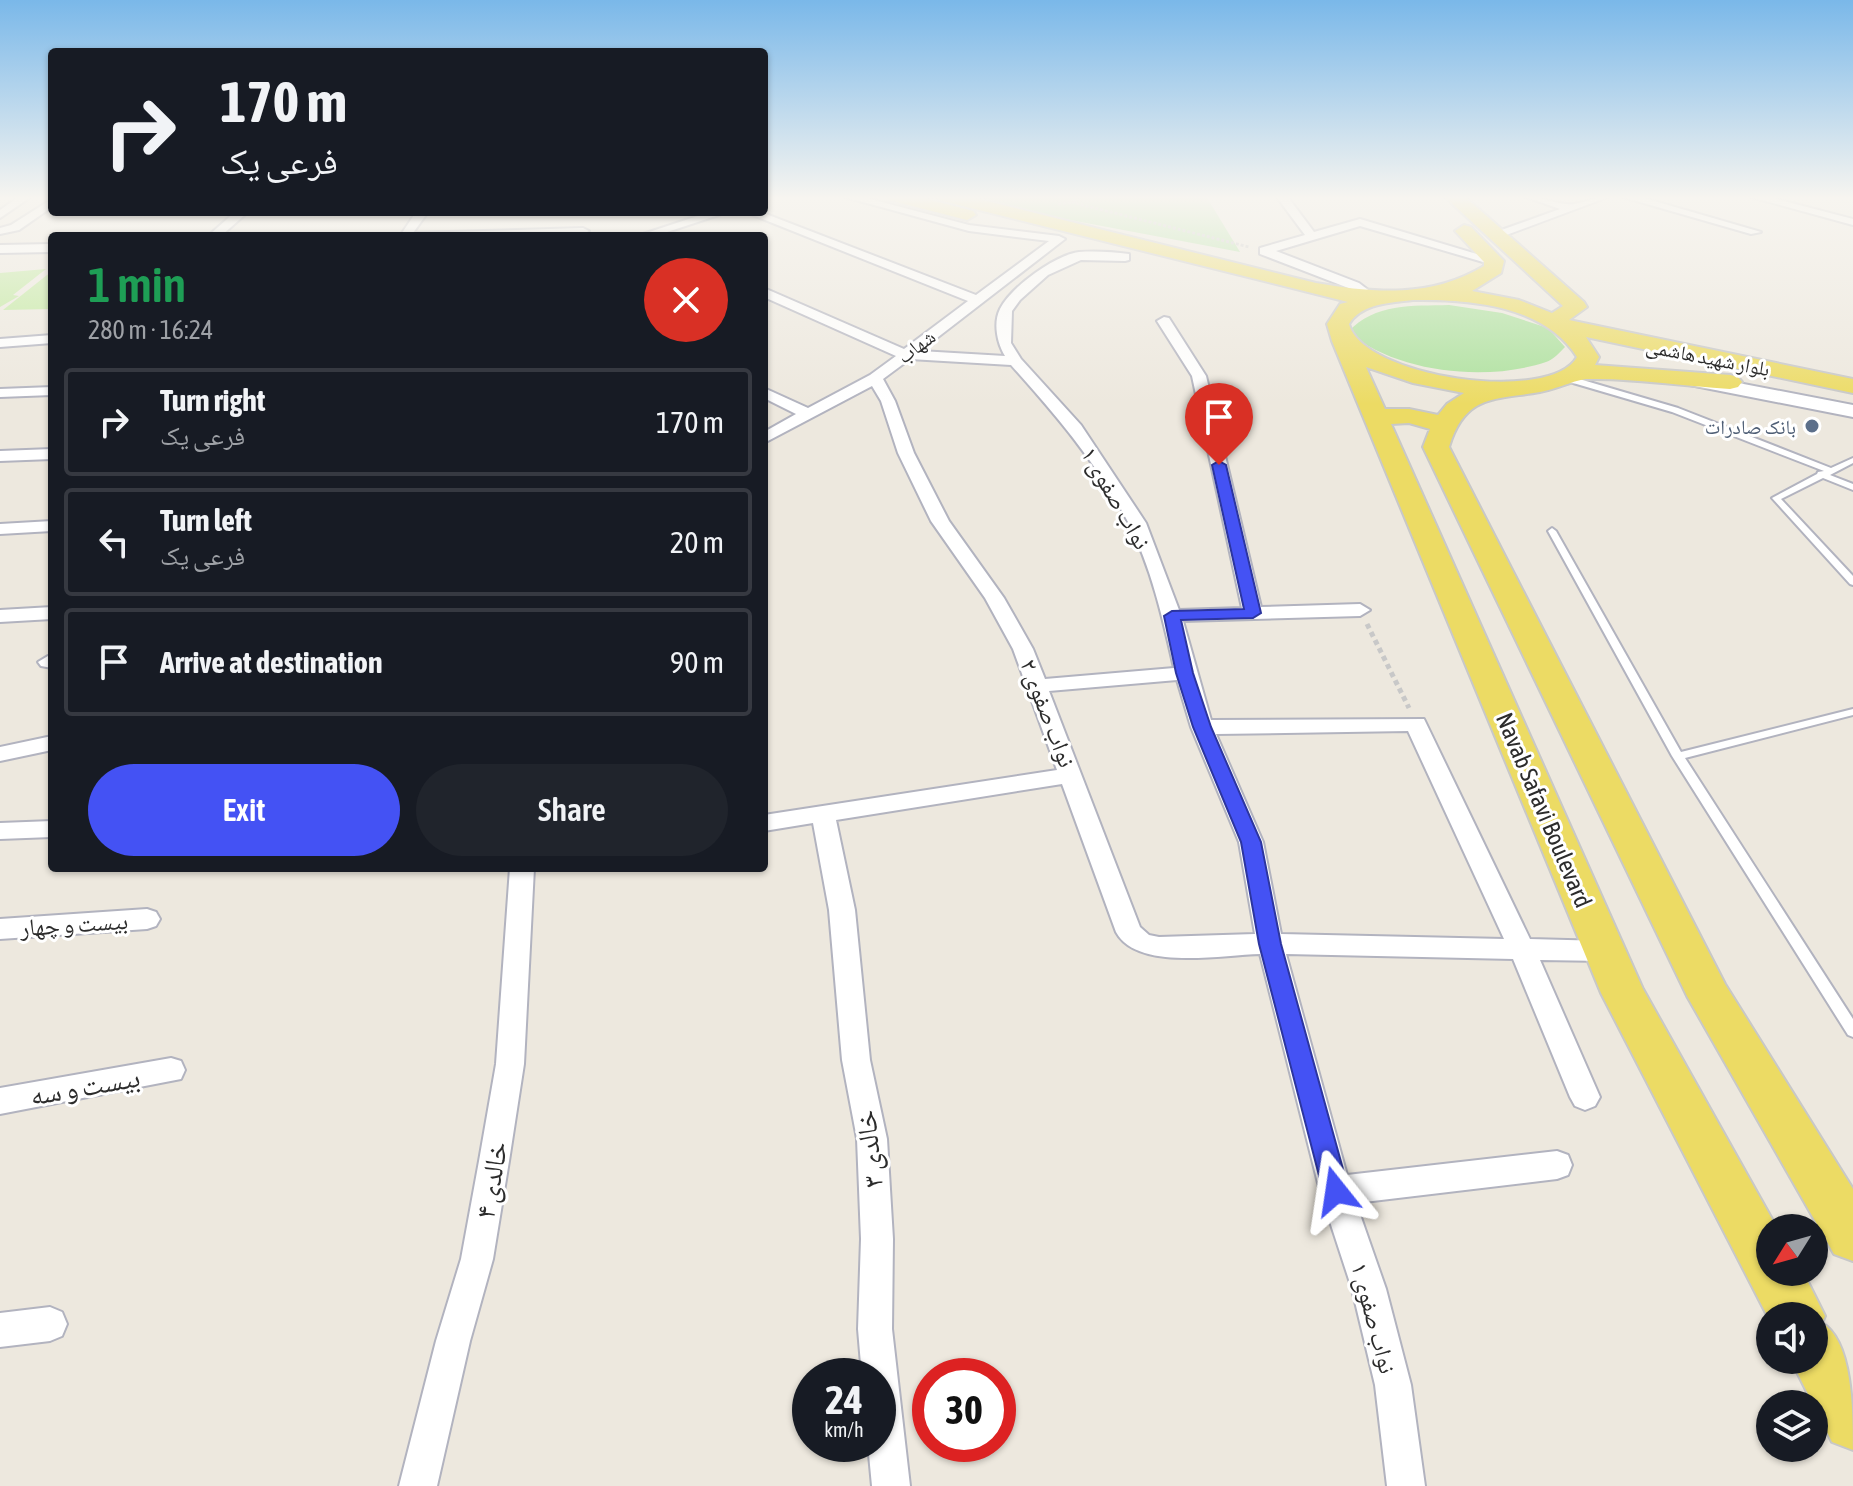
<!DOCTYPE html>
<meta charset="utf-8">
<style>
:root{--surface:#171b24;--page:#20242c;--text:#f1f3f6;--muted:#9ea1a6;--line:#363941;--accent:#4452f4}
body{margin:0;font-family:"Asap Condensed","Noto Naskh Arabic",sans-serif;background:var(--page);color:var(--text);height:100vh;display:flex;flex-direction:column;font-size:30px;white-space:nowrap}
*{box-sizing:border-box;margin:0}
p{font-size:26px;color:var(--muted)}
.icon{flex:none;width:44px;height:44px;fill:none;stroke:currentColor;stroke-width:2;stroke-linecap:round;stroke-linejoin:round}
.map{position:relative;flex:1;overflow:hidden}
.drawer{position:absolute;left:48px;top:232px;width:720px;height:640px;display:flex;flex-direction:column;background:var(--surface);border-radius:8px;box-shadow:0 2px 6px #0004}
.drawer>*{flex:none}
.guide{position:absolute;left:48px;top:48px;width:720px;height:168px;border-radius:8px;box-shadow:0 2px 6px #0004;background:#171b24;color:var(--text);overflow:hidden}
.needle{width:52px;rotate:233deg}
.tools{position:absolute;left:1756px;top:1214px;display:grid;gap:16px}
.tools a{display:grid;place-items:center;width:72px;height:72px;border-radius:50%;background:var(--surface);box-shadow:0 2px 6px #0004;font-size:40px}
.speed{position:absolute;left:792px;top:1358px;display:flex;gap:16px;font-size:40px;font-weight:700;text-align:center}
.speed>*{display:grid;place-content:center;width:104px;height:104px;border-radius:50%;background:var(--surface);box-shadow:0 2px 6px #0004;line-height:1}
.speed small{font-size:20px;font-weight:400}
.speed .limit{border:12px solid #d22;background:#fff;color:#111}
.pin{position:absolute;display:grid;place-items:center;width:68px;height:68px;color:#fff;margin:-82px -34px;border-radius:50% 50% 50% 0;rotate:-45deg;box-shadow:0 0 8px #0007}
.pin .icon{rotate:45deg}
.me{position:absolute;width:88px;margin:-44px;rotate:345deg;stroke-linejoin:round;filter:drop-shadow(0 0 6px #0008)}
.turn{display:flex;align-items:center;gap:28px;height:168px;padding:0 40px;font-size:36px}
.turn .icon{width:104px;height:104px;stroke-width:2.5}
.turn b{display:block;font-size:56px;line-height:68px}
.round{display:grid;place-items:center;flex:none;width:84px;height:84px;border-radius:42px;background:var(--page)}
.overview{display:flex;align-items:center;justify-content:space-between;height:136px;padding:0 40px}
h1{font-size:48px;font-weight:600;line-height:60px;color:#1e9e55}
.primary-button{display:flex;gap:16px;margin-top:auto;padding:16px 40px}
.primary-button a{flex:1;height:92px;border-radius:48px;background:var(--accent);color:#fff;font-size:32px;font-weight:600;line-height:92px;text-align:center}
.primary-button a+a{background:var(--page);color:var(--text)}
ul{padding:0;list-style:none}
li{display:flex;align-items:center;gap:24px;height:108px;margin:0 16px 12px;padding:0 24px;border:4px solid var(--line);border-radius:8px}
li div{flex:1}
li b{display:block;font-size:30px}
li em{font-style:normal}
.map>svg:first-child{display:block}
.green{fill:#ade19d}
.pitch{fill:#bee899}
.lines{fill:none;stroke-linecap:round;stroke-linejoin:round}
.service-casing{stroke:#b2b3bf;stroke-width:4}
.minor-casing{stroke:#b2b3bf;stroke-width:4}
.tertiary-casing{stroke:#b2b3bf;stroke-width:4}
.primary-casing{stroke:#c8c8c8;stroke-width:4}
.path-far1{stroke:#c8c8c8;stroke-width:3;stroke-dasharray:3 2;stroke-linecap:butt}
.path{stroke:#c8c8c8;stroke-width:5;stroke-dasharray:5 4;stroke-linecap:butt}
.service{fill:#fff;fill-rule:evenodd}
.minor{fill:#fff;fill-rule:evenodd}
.tertiary{fill:#fff;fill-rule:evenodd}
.primary{fill:#ecdb64;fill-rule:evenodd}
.route{fill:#4452f4;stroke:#2c359f;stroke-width:2}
.service-dot{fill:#5c6f8a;stroke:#fff;stroke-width:3}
.labels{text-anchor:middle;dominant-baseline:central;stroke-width:6;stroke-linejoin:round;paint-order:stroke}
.far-street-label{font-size:20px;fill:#2c2c2c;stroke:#fff}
.far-service-label{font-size:20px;fill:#4e5e75;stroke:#fff;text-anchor:end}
.street-label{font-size:24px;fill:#2c2c2c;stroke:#fff}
.near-street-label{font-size:28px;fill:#2c2c2c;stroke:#fff}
</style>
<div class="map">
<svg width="1853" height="1486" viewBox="0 0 1853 1486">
<rect width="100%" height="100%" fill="#ede8de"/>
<g class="green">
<path d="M970,196H1206L1240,252L1065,219Z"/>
<path d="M1449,305L1502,313L1548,328L1565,347C1560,352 1553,360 1546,362C1486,382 1397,373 1348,332C1375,303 1412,306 1449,305Z"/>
</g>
<g class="pitch">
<path d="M46,269L13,295L19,296L0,307V273Z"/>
<path d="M52,271V309L3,310Z"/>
</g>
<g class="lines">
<defs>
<g id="service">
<path d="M1563,376H1569L1678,408L1831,468L1853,458V463L1830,475L1853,484V490L1823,478L1781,499L1853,576V585L1850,584L1772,498L1817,474L1818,472L1824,471L1672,412L1563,380Z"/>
<path d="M1552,528L1556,531L1681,752L1853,709V715L1685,758L1853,1019V1037L1848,1035L1672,756L1548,531Z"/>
</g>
<g id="minor">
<path d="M20,196H32L0,218V210Z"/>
<path d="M841,196H859L969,225L1059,236L1065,239L920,351L1005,356C997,343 993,323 1000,309C1011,287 1055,255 1079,252C1095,251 1114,252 1129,254V260L1125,261L1081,260L1048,275L1020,300L1012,311L1011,343L1021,359L1081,425L1146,523L1179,610L1242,608L1192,376L1157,321L1164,317L1169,318L1206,376L1261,607L1360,604L1370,610L1360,616L1183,621L1211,720L1424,719L1530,939L1605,941L1614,944L1618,951L1614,958L1605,961L1540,960L1600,1097L1595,1106L1585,1110L1575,1106L1570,1097L1513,959L1286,954L1347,1175L1557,1151L1568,1155L1572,1165L1568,1175L1557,1179L1356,1203L1386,1289L1411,1385L1425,1486H1387L1375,1385L1352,1289L1320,1191L1260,954C1221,955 1137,971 1116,932L1062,784L836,820L855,910L870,1060L887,1139L893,1239L892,1329L910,1486H872L868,1444H878V1376H862L858,1329L861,1239L857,1139L842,1060L829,910L813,823L764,831V815L1057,770L1013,649L985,598L931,521L898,453L881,401L872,386L764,443V432L796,414L764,398V388L808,408L870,375L896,356L764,297V288L904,349L968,301L745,212H761L976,295L1049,241L969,231ZM910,359L1011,365C1055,414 1097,463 1128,522C1151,566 1163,619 1174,668L1045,679L1033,649L1004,598L949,521L914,453L895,401L883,379ZM1177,680L1191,727L1239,842L1255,934L1159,937L1149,935L1140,927L1049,691ZM1408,731L1504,939L1281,934L1263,842L1216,734Z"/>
<path d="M1276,196H1287L1314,232L1360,219L1500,261L1490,264L1360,226L1276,251L1359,283L1380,299L1369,302L1351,289L1260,254V248L1305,235Z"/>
<path d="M1523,196C1538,196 1561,206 1574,204C1587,202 1597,196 1611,196L1501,237H1493V233L1560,209Z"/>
<path d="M1619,196H1637L1761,232L1751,234Z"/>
<path d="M1747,196H1765L1853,219V225Z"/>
<path d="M52,199V207L19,230L0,234V228L11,225Z"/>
<path d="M235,212H248L221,236H208Z"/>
<path d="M416,212H428L413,233L583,228L589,231L583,234L400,236Z"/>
<path d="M710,212H728L655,236H637Z"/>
<path d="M52,244V252L0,253V245Z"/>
<path d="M52,335V343L0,347V339Z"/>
<path d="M52,387V395L0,397V389Z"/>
<path d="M52,449V459L0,461V451Z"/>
<path d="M52,521V531L0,534V524Z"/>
<path d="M52,607V619L0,622V610Z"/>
<path d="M48,656H52V668L41,666L38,662Z"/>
<path d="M52,736V750L0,761V747Z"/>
<path d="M52,821V837L0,839V823Z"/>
<path d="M510,868H534L524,1064L509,1161L493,1259L470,1341L437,1486H399L436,1341L461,1259L479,1161L496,1064Z"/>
<path d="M147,909L156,912L160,919L156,926L147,929L0,939V919Z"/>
<path d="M171,1058L181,1061L185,1070L181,1079L0,1114V1088Z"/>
<path d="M50,1307L62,1312L67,1324L62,1336L50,1341L0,1347V1313Z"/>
</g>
<path id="tertiary" d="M1697,375L1853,405V417L1690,385L1688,381Z"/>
<g id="primary">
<path d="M886,196H916L973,211L976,215L967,220L889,200Z"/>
<path d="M936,196H967L1316,283C1375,293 1431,298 1484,266V262L1455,231L1464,225L1471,227L1504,261L1501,273L1472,291L1519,300L1552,313L1563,306L1444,196H1464L1584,302L1587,307L1569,320L1853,379V393L1586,337L1599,357L1595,365L1730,375L1738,377L1742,382L1738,387L1730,389C1683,386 1634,378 1588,379C1577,379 1554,390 1540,392C1495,400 1465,394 1449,447L1725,984L1853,1189V1261L1834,1254L1687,996L1423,447L1430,429L1409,423L1391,424L1643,989L1777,1228H1770V1272H1803L1825,1316L1822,1323C1853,1341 1853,1412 1853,1450L1832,1442L1791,1360H1814V1316H1770V1321L1601,993L1332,341L1327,324L1340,304L1348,302L939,200ZM1413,300C1469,299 1544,305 1577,357C1550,405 1362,377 1349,324C1362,303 1390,303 1413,300ZM1366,367L1413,383L1464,393L1447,404L1438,415L1409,409H1385Z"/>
</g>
</defs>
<use href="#service" class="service-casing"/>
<use href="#minor" class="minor-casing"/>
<use href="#tertiary" class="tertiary-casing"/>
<use href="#primary" class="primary-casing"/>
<g class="path-far1">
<path d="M1071,202L1249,247"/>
<path d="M1058,204L1077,201L1080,196"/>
</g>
<path class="path" d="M1367,624L1409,708"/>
<use href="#service" class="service"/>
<use href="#minor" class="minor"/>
<use href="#tertiary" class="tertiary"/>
<use href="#primary" class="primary"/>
</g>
<linearGradient id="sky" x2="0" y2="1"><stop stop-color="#7ab8e9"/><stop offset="0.49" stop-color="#f7f5f0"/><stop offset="1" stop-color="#f7f5f0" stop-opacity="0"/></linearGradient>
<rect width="1853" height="404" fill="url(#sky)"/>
<path class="route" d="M1219,461L1226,465L1261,613L1253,618L1181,620L1193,673L1211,727L1261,842L1281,944L1349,1191L1345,1199L1336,1202L1326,1199L1323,1191L1259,944L1241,842L1193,727L1176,673L1164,616L1172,611L1244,609L1212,465Z"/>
<circle class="service-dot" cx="1812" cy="426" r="8"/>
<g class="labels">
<g class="far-street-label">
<text transform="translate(916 346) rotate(-37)">شهاب</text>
<text transform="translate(1708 357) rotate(11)">بلوار شهید هاشمی</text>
</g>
<g class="far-service-label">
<text x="1796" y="426">بانک صادرات</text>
</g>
<g class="street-label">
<text transform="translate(1116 498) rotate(60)">نواب صفوی ۱</text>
<text transform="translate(1048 713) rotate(69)">نواب صفوی ۲</text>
<text transform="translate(1544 810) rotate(67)">Navab Safavi Boulevard</text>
<text transform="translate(74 924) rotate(-4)">بیست و چهار</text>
<text transform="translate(1374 1318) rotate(75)">نواب صفوی ۱</text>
</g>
<g class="near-street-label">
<text transform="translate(85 1086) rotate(-10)">بیست و سه</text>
<text transform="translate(869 1149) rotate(-96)">خالدی ۳</text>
<text transform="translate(491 1180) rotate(-80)">خالدی ۴</text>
</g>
</g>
</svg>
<div class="tools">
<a><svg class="needle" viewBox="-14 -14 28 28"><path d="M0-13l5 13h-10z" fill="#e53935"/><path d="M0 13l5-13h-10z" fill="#9ea1a6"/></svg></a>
<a><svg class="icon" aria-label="sound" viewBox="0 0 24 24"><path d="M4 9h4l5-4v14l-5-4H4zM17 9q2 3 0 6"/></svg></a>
<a><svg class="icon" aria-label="layers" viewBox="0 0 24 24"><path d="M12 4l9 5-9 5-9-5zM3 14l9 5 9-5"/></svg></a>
</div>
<div class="speed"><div>24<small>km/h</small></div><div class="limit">30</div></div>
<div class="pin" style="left:1219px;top:465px;background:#d93025"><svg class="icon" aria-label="arrive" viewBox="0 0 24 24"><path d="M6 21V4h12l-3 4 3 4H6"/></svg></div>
<svg class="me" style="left:1336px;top:1191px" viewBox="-20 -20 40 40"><path d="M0-17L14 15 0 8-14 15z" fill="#4452f4" stroke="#fff" stroke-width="4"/></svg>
<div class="guide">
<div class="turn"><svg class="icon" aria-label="right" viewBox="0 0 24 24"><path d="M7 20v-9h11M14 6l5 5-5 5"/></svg><div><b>170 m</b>فرعی یک</div></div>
</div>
<section class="drawer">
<div class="overview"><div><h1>1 min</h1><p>280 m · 16:24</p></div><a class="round" style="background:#d93025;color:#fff"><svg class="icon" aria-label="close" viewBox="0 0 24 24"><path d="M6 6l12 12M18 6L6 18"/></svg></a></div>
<ul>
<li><svg class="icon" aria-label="right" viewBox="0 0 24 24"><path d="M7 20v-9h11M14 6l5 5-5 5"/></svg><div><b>Turn right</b><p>فرعی یک</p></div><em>170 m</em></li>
<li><svg class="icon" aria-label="left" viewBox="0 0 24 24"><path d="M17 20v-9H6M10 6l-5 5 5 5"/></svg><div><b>Turn left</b><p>فرعی یک</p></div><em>20 m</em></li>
<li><svg class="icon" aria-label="arrive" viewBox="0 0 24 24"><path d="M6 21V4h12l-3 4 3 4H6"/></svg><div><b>Arrive at destination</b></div><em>90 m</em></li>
</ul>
<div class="primary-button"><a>Exit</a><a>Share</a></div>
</section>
</div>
